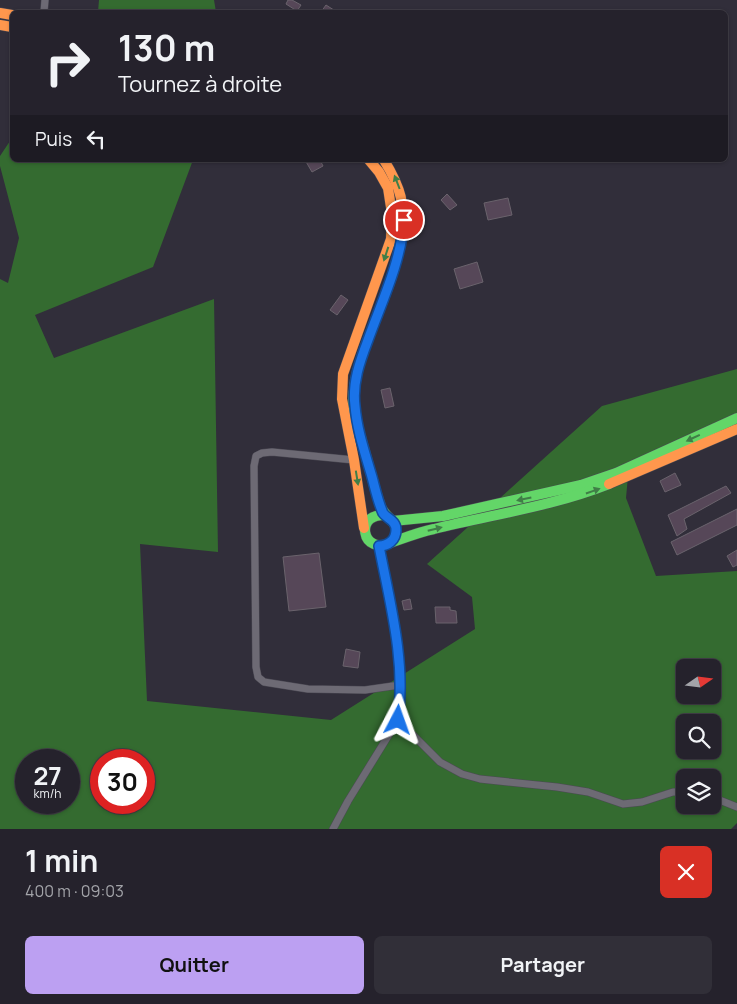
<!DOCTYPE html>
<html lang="fr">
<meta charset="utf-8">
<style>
:root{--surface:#25222c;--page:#312f38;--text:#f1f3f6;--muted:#a3a4a9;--line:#423f48;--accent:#bca0f2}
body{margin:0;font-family:Manrope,sans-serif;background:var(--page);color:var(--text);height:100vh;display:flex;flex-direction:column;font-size:19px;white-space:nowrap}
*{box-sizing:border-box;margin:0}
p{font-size:16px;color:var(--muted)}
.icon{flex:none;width:28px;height:28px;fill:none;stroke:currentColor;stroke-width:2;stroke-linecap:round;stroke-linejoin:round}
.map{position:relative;height:829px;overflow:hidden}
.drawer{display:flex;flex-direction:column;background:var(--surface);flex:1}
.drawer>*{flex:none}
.banner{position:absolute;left:10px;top:10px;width:718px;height:152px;border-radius:8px;box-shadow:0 1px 4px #0004,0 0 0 1px var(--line);background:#25222c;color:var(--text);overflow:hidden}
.needle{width:32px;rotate:76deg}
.fabs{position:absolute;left:676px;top:659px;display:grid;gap:10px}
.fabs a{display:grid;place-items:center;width:45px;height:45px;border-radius:8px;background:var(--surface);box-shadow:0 1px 4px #0004,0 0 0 1px var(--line);font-size:25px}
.speed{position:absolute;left:15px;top:749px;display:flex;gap:10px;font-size:25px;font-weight:700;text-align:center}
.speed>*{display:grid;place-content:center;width:65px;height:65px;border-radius:50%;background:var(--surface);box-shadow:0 1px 4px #0004,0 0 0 1px var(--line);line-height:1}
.speed small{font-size:12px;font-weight:400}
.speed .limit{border:8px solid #d22;background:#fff;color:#111}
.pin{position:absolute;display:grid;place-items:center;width:42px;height:42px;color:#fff;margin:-21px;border:2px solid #fff;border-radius:50%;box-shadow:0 1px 5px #0007}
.me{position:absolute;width:55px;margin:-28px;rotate:4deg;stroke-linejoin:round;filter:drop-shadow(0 0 4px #0008)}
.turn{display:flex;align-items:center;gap:18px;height:105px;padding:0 25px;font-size:22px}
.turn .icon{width:65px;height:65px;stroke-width:2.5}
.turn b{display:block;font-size:35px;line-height:42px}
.then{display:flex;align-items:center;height:48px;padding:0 25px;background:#0003;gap:10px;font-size:19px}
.round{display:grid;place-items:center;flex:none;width:52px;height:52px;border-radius:8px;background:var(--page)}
.summary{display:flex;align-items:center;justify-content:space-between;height:85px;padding:0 25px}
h1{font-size:30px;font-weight:700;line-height:38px}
.button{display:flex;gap:10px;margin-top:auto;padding:10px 25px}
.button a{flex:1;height:58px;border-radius:8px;background:var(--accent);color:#111;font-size:20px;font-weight:700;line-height:58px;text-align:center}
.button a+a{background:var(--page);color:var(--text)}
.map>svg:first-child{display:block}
.forest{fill:#346b30;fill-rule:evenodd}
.building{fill:#564758;stroke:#6a636c}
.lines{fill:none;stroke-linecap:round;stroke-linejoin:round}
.street-casing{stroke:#4c4a54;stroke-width:8}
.fast-casing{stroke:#4c4a54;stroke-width:11}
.slow-casing{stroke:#4c4a54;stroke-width:11}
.street{stroke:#6d6a74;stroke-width:7}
.fast{stroke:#63d668;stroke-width:10}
.slow{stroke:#ff974d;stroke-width:10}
.oneway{fill:#407e47}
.route-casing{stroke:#114b97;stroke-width:12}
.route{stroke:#1a73e8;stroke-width:9}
</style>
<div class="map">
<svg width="737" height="829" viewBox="0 0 737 829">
<rect width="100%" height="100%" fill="#312e3a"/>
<g class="forest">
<path d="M99,0H214L216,12H98Z"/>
<path d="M12,138V160H193L153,267L35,315L54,358L214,299L218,552L140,544L147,701L331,720L475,629L472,597L427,564L602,406L737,369V418L629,465L626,498L656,576L737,571V823L731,829H0V279L8,283L19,238L0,166V156ZM685,668H712V695H685ZM685,722H712V750H685ZM26,760H69V802H26ZM101,760H144V802H101ZM685,778H712V805H685Z"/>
</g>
<g class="building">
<path d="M288,0H292L301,5L297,11L286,4Z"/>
<path d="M326,5L337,12H321Z"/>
<path d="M305,160H320L323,166L312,172Z"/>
<path d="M447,194L457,205L450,210L441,200Z"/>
<path d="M508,198L512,215L488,220L484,203Z"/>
<path d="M477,262L483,282L460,289L454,269Z"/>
<path d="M341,295L348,300L337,315L330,310Z"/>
<path d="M390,388L394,406L385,408L381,390Z"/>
<path d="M675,473L681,485L665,492L660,481Z"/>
<path d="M726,486L731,493L684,519L687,529L677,536L668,515Z"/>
<path d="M737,509V525L677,555L671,542Z"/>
<path d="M737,550V565L733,567L727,556Z"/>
<path d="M319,553L326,607L289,611L283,557Z"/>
<path d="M410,599L412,609L404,610L402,601Z"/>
<path d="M435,607H450V610L456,611L457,623H436Z"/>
<path d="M346,649L360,652L358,668L343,666Z"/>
</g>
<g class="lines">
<defs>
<g id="street">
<path d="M44,12L45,0"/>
<path d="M354,460L272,452L262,453L256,456L254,466L256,667L258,677L264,682L308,689L365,690L400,685"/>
<path d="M398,720L440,762L462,774L480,779L557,787L588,792L623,804L642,802L673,792H685"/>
<path d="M712,797L737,807"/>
<path d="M333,829L348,801L398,720C406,662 390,603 379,546"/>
</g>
<g id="fast">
<path d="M384,515C379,515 374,516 370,519C362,526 364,540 374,544C385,549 398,541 396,528C394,520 384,515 381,507C376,494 373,480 369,467C364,447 357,428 354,408C351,381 362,355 371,331C383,300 397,270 401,237"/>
<path d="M393,521L443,516L581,485L616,473L737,418"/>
<path d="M390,543C404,538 419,532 434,529C494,514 550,507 609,484"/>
</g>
<g id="slow">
<path d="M0,13L12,15"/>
<path d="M0,25L12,27"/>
<path d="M384,160C401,188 406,205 401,237"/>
<path d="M609,484L737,429"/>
<path d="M364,528L354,460L342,399L343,374L391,239L392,214L388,188L379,172L369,160"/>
</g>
</defs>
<use href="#street" class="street-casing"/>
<use href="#fast" class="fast-casing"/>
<use href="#slow" class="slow-casing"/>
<use href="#street" class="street"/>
<use href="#fast" class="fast"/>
<use href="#slow" class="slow"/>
</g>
<defs><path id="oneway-solid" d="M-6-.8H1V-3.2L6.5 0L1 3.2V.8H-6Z" transform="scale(1.25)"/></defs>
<g class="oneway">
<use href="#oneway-solid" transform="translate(397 182) rotate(-111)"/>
<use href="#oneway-solid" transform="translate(386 254) rotate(108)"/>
<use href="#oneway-solid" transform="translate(693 438) rotate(155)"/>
<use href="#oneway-solid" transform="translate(357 478) rotate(81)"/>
<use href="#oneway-solid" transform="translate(593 491) rotate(-19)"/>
<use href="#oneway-solid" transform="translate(524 499) rotate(168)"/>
<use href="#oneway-solid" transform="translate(435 529) rotate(-14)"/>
</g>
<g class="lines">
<defs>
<path id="route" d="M398,720C406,662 390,603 379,546C388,546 396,540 396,530C396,520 387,519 383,513C378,502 375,488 372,477C365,453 357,430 355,406C352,383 360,361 368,340C382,301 401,262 404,220"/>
</defs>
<use href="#route" class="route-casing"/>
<use href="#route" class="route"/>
</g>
</svg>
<div class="fabs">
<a><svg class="needle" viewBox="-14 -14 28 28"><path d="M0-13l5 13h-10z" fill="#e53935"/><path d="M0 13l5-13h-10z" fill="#a3a4a9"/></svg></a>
<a><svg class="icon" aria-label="search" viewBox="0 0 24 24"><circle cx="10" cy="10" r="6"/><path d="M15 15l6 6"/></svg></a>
<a><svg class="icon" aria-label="layers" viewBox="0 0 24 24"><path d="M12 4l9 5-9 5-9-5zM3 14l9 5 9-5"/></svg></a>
</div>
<div class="speed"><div>27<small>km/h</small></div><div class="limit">30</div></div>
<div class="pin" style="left:404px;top:220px;background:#d93025"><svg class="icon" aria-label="arrive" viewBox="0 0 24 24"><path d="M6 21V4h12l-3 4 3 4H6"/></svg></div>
<svg class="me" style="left:398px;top:720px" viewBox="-20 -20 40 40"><path d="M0-17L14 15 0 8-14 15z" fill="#1a73e8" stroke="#fff" stroke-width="4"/></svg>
<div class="banner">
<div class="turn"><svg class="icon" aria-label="right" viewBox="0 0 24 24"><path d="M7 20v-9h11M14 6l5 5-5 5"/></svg><div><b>130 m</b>Tournez à droite</div></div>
<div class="then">Puis<svg class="icon" aria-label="left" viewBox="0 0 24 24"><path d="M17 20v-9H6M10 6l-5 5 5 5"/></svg></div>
</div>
</div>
<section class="drawer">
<div class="summary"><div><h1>1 min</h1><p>400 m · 09:03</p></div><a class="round" style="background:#d93025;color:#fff"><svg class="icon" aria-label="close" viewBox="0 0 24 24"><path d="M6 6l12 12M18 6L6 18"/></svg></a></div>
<div class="button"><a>Quitter</a><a>Partager</a></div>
</section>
